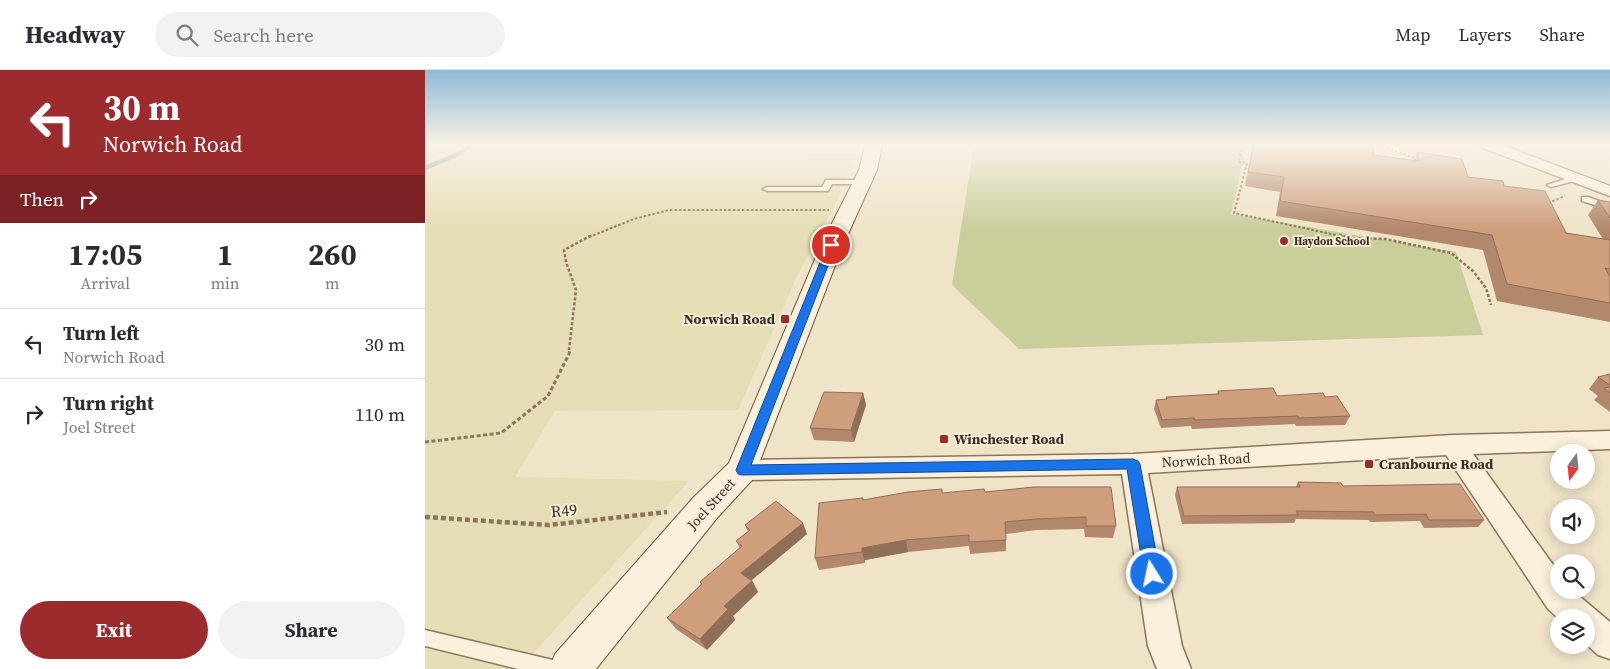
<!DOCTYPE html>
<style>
:root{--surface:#fff;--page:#f2f2f3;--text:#2b2b33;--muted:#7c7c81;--line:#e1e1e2;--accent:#9c2b2d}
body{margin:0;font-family:"Source Serif 4",serif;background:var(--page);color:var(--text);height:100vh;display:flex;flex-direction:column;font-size:19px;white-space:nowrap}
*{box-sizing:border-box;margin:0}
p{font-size:16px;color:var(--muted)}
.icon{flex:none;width:28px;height:28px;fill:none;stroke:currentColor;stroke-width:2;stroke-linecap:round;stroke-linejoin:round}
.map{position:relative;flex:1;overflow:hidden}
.side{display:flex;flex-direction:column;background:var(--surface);width:425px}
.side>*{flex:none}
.guide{background:#9c2b2d;color:#fff;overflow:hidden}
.needle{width:32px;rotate:195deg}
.buttons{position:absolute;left:1125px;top:374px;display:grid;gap:10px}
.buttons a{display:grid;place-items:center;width:45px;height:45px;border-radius:50%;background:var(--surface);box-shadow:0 2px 12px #0003;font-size:25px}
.pin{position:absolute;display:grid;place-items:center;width:42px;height:42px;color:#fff;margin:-21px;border:2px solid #fff;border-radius:50%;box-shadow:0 1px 5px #0007}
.me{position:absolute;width:55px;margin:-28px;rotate:350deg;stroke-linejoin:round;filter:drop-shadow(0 0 4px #0008)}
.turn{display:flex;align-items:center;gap:18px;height:105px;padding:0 20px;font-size:22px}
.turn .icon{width:65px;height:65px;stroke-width:2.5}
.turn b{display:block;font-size:35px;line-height:42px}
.then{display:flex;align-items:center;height:48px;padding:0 20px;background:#0003;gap:10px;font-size:19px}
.eta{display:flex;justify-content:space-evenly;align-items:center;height:85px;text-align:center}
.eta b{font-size:30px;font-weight:700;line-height:35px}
.cta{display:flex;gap:10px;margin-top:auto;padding:10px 20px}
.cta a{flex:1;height:58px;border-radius:30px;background:var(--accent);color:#fff;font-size:20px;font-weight:700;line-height:58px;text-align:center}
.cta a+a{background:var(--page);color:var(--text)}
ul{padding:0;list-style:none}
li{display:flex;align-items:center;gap:15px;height:70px;padding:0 20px;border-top:1px solid var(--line)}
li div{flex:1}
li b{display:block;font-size:19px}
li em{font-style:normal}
header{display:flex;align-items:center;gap:30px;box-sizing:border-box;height:70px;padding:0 25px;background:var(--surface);border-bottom:1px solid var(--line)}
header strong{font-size:24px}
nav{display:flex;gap:28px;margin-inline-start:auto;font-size:18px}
.search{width:350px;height:45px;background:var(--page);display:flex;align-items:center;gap:12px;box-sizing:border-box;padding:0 18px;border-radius:28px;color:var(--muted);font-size:19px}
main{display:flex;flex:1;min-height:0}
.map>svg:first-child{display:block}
.farmland{fill:#e5ddb5}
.green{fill:#c9ce9b}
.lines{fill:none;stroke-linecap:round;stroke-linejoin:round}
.stream{stroke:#6f9289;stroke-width:4.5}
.service-casing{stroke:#8c755c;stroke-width:3}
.minor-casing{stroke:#8c755c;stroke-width:3}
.secondary-casing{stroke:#6e563f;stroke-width:2}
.path-far3{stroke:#8c755c;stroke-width:2;stroke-dasharray:2.5 2;stroke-linecap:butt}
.path-far2{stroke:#8c755c;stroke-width:2.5;stroke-dasharray:3 2;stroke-linecap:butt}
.path-far1{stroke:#8c755c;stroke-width:3;stroke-dasharray:4 2.5;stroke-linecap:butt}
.path{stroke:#8c755c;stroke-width:4.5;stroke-dasharray:5 3;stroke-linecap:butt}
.service{fill:#faf0db;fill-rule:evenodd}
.minor{fill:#faf0db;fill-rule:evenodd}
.secondary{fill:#faf0db;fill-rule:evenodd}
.wall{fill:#b1886c}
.shaded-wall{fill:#906f58}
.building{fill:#ce9e7d;stroke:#906f58}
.route{fill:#1a73e8;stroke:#114b97}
.poi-dot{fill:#9c2b2d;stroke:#f6edd8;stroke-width:2}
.labels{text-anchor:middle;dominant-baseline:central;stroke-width:4;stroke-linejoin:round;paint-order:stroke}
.far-poi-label{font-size:11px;font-weight:bold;fill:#3c2d20;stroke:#f6edd8;text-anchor:start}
.poi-label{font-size:14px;font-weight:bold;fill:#3c2d20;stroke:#f6edd8;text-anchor:start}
.street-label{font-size:14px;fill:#3c2d20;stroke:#f6edd8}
.near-street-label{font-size:16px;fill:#3c2d20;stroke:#f6edd8}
</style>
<header>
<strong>Headway</strong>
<div class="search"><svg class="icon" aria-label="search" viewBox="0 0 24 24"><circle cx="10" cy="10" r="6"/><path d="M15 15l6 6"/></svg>Search here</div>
<nav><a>Map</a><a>Layers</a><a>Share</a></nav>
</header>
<main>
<section class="side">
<div class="guide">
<div class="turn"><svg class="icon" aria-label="left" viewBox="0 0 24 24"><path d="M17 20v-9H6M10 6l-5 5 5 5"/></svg><div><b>30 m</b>Norwich Road</div></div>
<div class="then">Then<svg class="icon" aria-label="right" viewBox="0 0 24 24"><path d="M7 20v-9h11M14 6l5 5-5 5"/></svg></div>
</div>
<div class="eta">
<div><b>17:05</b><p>Arrival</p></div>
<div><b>1</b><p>min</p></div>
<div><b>260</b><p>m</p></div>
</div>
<ul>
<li><svg class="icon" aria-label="left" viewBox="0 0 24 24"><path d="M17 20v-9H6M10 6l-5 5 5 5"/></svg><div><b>Turn left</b><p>Norwich Road</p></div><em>30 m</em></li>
<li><svg class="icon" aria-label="right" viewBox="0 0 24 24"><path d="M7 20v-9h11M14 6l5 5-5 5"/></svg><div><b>Turn right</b><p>Joel Street</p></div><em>110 m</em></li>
</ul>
<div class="cta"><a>Exit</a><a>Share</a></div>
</section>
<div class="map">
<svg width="1185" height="599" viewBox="0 0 1185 599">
<rect width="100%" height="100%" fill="#efe3c8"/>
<path class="farmland" d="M0,75H382L385,84L431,83L410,135L372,206L313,340L130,341L90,407L264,411L94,599H0Z"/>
<path class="green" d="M549,75H822L806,144L1031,182L1058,265L594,279L527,215Z"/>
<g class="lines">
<path class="stream" d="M0,98L31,85L46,75"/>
<defs>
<g id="service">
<path d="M1150,106L1154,108L1153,110L1126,117L1122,115Z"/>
<path d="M401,110H437L441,112L437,114H407L403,121H342L338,119L342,117H397Z"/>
<path d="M1157,127H1163L1185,135V140L1157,131Z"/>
<path d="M0,560L128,590L134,593L137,599H93L0,576Z"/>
</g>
<g id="minor">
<path d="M1056,75H1077L1185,116V126L1058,78Z"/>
<path d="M1185,361V379L1048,384L1134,503V520H1147L1185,552V589L1173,585L1161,574V548H1134V549L1123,539L1021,385L723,403L757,576L766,599H732L723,576L697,404L317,410L308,407L304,400L308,393L317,390L708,384L1028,365Z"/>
</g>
<path id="secondary" d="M440,75H457L452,100L418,175L328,409L292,448L171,599H124L130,584L268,428L304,393L396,175L434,100Z"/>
</defs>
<use href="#service" class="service-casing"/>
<use href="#minor" class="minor-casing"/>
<use href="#secondary" class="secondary-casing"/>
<g class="path-far3">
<path d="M818,75L813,92L822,93L809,143L920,167"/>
<path d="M953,75L993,89"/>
<path d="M1123,133L1140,126"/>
<path d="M164,167L209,149L244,140H404"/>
</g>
<g class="path-far2">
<path d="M914,165L927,168L960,169L1026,183L1048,201L1061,218L1066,235"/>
<path d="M144,280L151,220L141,192L139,180L167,165"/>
</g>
<path class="path-far1" d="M0,372L76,363L123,326L144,284L145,279"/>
<path class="path" d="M0,447L124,455L242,442"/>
<use href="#service" class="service"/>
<use href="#minor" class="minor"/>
<use href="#secondary" class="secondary"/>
</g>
<g class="wall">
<path d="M828,75H935L949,85L989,90L992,82L1043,107L1079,116L1141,163L1178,169L1163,145L1173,130L1185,132V252L1072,231L1058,180L851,146L855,122L820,116Z"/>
<path d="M1185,304V342L1169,330L1173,326L1164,319L1173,307Z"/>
<path d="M793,321L852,326L900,327L925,346L920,355L871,356L870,354L767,359L766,356L736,358L729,339L731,330L741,329V327L792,324Z"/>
<path d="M438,323L441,335L429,372L389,370L385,358Z"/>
<path d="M873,412L918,416L1059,450L1053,457L999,458L995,451L945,452L944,450L871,449L869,453L757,454L750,425L752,417H871Z"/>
<path d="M609,417L691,456L688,468L660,467L659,459L611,460L581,464V481L545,484L544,476L483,482L440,490V493L394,500L390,488L438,428V430L517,423L560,422Z"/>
<path d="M320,455L382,464L327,510L333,522L308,546L310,550L282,580L251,559L242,548L276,514L275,512L315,478L311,471L323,462Z"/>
</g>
<g class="shaded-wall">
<path d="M438,323L441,335L429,372L426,360Z"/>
<path d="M378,453L382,464L322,514L316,503Z"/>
<path d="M481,470L483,482L440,490V493L437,482V478Z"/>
<path d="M327,511L333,522L308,546L310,550L282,580L275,569L299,536Z"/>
</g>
<g class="building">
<path d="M829,75H935L949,77V85L994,91L992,82L1037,89L1043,107L1078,111L1079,116L1120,121L1141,163L1185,170V199L1180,198L1185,207V233L1082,214L1067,165L855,131L859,107L823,102Z"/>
<path d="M1173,130L1185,132V148Z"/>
<path d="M1185,304V315L1173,307Z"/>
<path d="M1185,317V323L1179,318Z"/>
<path d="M848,318L852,326L898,323L900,327L912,326L925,346L874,348L873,346L770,350L769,348L737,350L731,330L742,329L741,327L794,324L793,321Z"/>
<path d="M399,322L438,323L426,360L385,358Z"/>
<path d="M873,412L916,413L918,416L1035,414L1059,450H1004L1001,444L950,445L948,442L871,441L873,445L759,446L752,417H875Z"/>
<path d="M609,417H686L691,456H661V447L611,449L580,452L581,470L544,472V465L481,470L437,478V482L390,488L394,433L438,428V430L483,422L517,419V423L559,419L560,422Z"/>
<path d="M351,431L378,453L316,503L327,511L299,536L303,539L275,569L242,548L277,514L275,512L317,476L311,471L325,460L320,455Z"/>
</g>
<linearGradient id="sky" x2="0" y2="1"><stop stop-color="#8fbad6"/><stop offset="0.47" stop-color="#f8f2e6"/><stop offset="1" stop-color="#f8f2e6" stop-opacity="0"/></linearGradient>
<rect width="1185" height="159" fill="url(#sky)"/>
<path class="route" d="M406,172L411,175L326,395L708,389L713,391L715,394L735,504L733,508L727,510L722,508L719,504L702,399L317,405L313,404L311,400L402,175Z"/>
<g class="poi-dot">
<circle cx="859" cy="171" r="5"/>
<rect x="355" y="244" width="10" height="10" rx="2.5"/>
<rect x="514" y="364" width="10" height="10" rx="2.5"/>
<rect x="939" y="389" width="10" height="10" rx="2.5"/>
</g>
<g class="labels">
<g class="far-poi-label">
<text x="869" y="171">Haydon School</text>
</g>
<g class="poi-label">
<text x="350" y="249" text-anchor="end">Norwich Road</text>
<text x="529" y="369">Winchester Road</text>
<text x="954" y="394">Cranbourne Road</text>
</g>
<g class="street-label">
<text transform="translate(781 390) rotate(-3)">Norwich Road</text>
<text transform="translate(286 434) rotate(-48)">Joel Street</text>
</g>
<g class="near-street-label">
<text transform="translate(139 440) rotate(-5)">R49</text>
</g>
</g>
</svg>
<div class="buttons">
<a><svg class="needle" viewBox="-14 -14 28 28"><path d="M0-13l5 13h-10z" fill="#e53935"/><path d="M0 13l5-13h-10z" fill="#7c7c81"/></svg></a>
<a><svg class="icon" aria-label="sound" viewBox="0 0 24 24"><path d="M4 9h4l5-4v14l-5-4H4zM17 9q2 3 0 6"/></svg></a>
<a><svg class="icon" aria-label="search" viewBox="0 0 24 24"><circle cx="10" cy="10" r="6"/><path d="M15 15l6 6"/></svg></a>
<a><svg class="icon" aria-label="layers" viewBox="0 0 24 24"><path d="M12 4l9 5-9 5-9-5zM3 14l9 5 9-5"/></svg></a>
</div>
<div class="pin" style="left:406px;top:175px;background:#d93025"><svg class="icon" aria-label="arrive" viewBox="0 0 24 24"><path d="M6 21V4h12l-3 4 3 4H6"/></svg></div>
<svg class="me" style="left:727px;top:504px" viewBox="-20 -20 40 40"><circle r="17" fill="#1a73e8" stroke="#fff" stroke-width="3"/><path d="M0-11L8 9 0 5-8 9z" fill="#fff"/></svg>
</div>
</main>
